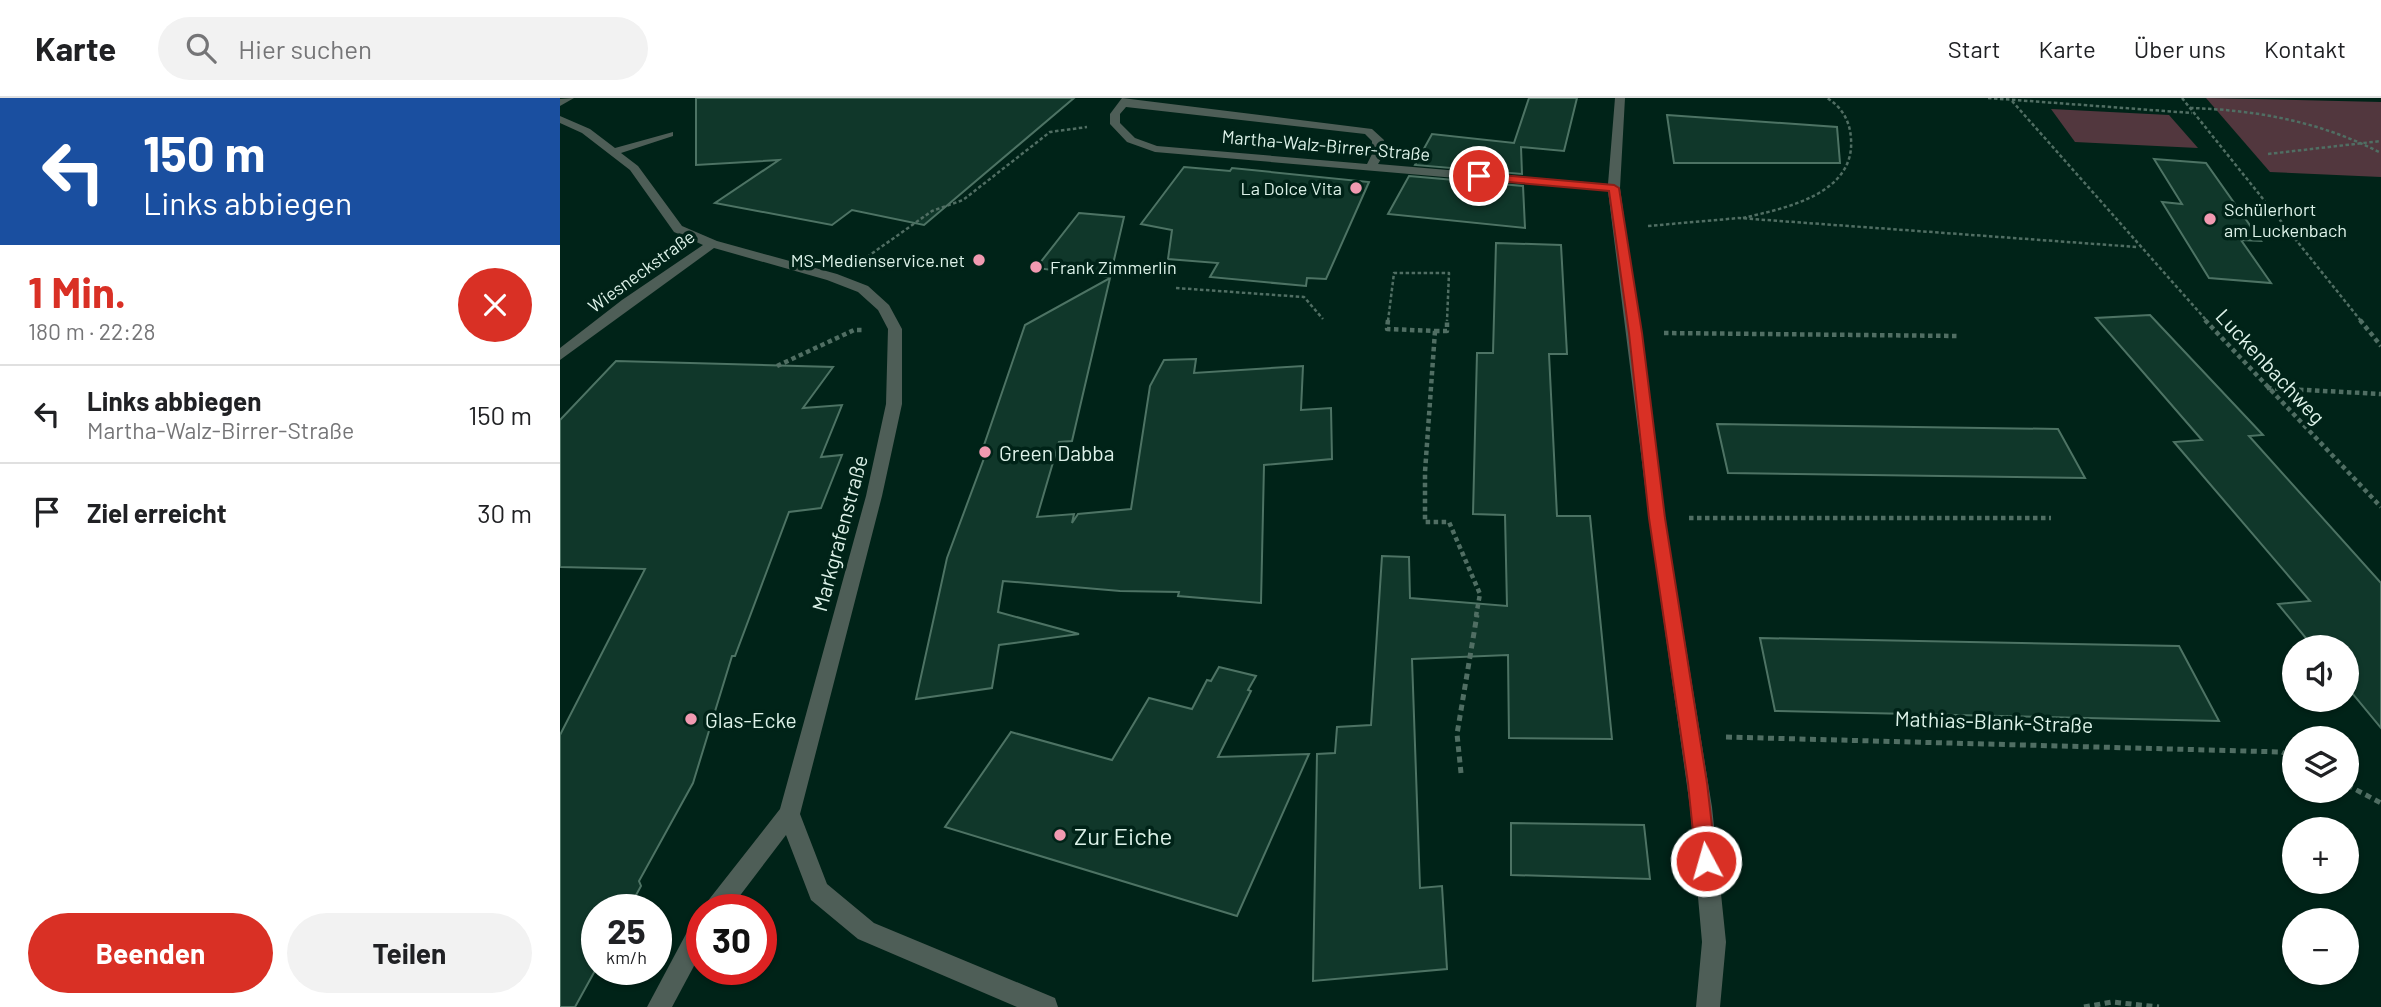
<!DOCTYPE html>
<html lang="de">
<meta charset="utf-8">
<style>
:root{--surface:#fff;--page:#f2f2f2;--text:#202124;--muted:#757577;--line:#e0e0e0;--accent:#d93025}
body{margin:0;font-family:Barlow,sans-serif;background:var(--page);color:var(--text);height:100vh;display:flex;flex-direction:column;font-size:26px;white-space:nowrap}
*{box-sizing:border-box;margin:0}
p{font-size:23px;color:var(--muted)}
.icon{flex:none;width:38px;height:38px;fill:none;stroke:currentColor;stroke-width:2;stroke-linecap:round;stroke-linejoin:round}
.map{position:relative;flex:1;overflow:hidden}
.drawer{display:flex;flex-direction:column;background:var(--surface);width:560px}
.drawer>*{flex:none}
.banner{background:#1a4fa0;color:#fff;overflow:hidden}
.buttons{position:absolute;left:1722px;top:537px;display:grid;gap:14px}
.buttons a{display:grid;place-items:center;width:77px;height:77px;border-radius:50%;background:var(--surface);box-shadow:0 2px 5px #0004;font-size:35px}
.speed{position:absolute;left:21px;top:796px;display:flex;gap:14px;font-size:35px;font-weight:700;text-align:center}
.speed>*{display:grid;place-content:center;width:91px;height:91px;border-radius:50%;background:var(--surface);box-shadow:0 2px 5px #0004;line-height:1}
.speed small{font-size:18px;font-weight:400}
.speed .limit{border:10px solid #d22;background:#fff;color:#111}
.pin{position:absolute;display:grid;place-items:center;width:60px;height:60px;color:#fff;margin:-30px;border:4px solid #fff;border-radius:50%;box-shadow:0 2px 7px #0007}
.me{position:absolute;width:77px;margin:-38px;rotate:354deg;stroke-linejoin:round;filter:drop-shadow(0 0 5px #0008)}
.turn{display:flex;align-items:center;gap:24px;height:147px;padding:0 28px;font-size:32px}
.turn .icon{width:91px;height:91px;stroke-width:2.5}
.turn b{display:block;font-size:49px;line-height:60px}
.round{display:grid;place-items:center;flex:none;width:74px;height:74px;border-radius:37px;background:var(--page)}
.head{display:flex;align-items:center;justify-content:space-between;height:119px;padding:0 28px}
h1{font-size:42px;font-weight:700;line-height:52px;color:var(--accent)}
.button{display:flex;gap:14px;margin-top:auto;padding:14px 28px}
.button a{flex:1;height:80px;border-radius:42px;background:var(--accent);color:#fff;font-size:28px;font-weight:700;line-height:80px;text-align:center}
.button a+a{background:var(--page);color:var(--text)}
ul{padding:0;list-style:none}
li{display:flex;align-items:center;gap:21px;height:98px;padding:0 28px;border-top:2px solid var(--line)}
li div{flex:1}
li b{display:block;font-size:26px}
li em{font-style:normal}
header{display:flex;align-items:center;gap:42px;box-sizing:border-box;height:98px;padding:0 35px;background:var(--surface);border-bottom:2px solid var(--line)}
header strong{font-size:33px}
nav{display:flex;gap:38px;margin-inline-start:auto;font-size:24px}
.search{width:490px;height:63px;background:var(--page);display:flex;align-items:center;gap:18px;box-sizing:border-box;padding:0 24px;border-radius:38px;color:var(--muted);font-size:26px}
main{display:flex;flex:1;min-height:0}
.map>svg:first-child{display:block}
.green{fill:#52373e}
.building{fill:#10372a;stroke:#4d7364;stroke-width:2}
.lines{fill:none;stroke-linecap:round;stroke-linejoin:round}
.path-far2{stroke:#506e63;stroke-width:2.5;stroke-dasharray:3.5 2.5;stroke-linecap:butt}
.path-far1{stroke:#506e63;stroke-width:4.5;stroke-dasharray:4.5 3.5;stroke-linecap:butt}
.path{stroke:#506e63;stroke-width:5;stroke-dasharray:6 4.5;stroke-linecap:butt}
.minor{fill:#4e5e57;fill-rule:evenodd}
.route{fill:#d93025;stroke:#8d1f18;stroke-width:2}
.poi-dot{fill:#f19ab1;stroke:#002318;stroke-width:2.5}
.labels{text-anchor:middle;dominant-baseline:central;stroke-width:7;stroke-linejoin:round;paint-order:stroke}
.far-street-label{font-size:18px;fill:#ddf2e9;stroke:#002318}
.far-poi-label{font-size:18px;fill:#ddf2e9;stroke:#002318;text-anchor:end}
.street-label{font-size:21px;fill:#ddf2e9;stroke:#002318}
.poi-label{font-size:21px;fill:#ddf2e9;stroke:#002318;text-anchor:start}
.near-poi-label{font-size:24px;fill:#ddf2e9;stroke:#002318;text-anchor:start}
</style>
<header>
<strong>Karte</strong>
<div class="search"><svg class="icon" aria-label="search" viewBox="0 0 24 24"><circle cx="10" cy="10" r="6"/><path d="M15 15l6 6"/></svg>Hier suchen</div>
<nav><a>Start</a><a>Karte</a><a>Über uns</a><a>Kontakt</a></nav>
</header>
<main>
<section class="drawer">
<div class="banner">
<div class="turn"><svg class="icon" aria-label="left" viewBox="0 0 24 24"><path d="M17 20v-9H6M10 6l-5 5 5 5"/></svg><div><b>150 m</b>Links abbiegen</div></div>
</div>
<div class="head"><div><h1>1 Min.</h1><p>180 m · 22:28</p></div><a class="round" style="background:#d93025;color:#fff"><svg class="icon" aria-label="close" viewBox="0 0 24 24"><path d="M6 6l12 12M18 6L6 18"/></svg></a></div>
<ul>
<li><svg class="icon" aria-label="left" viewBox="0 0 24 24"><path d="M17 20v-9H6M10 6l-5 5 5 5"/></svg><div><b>Links abbiegen</b><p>Martha-Walz-Birrer-Straße</p></div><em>150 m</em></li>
<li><svg class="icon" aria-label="arrive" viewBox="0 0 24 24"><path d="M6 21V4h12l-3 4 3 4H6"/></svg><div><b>Ziel erreicht</b></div><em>30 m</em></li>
</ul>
<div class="button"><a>Beenden</a><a>Teilen</a></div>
</section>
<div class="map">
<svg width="1821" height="909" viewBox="0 0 1821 909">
<rect width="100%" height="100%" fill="#002318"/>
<g class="green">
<path d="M1646,0L1821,4V79L1710,74Z"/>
<path d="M1491,11L1609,17L1638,50L1515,44Z"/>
</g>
<g class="building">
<path d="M136,0H514L364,127L292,112L272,127L155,105L219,62L136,67Z"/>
<path d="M969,0H1017L1004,53L961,49L962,76L855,67L872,36L954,45Z"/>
<path d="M1107,17L1277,29L1280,65H1114Z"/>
<path d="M1594,61L1646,65L1701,143L1681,142L1711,185L1649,180L1602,104L1622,106Z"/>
<path d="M624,69L670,73L672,70L809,84L766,181L747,180L746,188L650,179L658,165L608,161L612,132L581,126Z"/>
<path d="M849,78L963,88L965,130L828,116Z"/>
<path d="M519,115L564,119L550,179L476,170Z"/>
<path d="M936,145L1001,147L1007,256H989L997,418H1030L1052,641L949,640L948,557L852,561L860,790L882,788L887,871L753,883L757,656L775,655L777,629L811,627L822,458L849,459L850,500L947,508L945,417L913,416L917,255H933Z"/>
<path d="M550,180L512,343L499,344L477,419L514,416L512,425L518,416L571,411L590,288L604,262L636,261L634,275L743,268L741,312L771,310L772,361L704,367L701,505L618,498L619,494L560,493L443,483L438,514L519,536L439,547L432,590L356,601L387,460L426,355L421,356L465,227Z"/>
<path d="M1590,217L1703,337L1689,338L1821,485V630L1787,589V550H1754L1718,506L1750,503L1614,344L1642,342L1536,220Z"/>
<path d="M56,263L273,269L243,310L282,307L261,359L282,357L261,410L229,414L175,558H172L133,685L79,783L81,788L68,812H37V869L15,909H0V637L85,471L0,469V322Z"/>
<path d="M1157,326L1498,331L1525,380L1168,375Z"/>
<path d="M1200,540L1619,548L1659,623L1215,613Z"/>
<path d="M659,569L696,578L688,592L691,593L658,659L749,656L677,818L385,729L451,634L552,662L589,600L632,611L647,582L651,583Z"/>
<path d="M951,725L1084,727L1090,781L951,777Z"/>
</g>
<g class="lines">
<g class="path-far2">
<path d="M1428,0L1632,15"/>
<path d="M1622,0L1801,223"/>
<path d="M1452,3L1647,223"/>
<path d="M1630,10C1698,12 1761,24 1821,55"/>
<path d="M1708,56L1821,43"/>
<path d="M1183,120C1226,110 1295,96 1291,41C1290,23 1282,9 1267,0"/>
<path d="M1088,128L1179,120L1577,149"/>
<path d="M307,159L372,113L403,102L490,34L527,29"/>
<path d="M616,190L744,199L763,221"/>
<path d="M828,223L834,175H889L887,223"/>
</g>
<g class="path-far1">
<path d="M828,222L827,231L875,233"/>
<path d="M1645,222L1821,409"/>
<path d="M1800,222L1821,248"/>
<path d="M875,233H887V222"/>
<path d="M875,233L865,374V424H889L920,496L916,518"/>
<path d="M1104,235L1399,238"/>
<path d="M217,268L294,232H302"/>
<path d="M1707,290L1821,296"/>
<path d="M1129,420H1491"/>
</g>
<g class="path">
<path d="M1166,639L1722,654L1734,660"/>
<path d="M901,675L897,636L917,517"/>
<path d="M1787,687L1821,705"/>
<path d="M1524,909L1552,904L1599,909"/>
</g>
<g class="minor">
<path d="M14,0L0,8V1Z"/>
<path d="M562,0L812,31L824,42V56L818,66L1048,86L1055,0H1065L1060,90L1105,420L1152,709L1166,844L1160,909H1136L1142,844L1130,709L1089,420L1048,93L595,54L567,44L550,26V16ZM566,9L805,36L812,43V56L807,66L597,48L575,40L560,25V16Z"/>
<path d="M0,18L30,31L55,50L113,34V38L61,55L78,68L122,128L157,143L277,176L308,188L329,207L342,231V306L322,398L240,716L267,786L314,825L495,900L498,909H457L298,841L251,802L226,737L169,812H143L147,804L220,711L306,398L326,306L328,231L318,212L298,194L267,182L154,150L0,262V250L62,202L143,147L114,134L70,72L22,35L0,25Z"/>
<path d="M142,817V853L112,909H87L134,821Z"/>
</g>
</g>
<path class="route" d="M919,75L1054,87L1059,90L1082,235L1105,420L1147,685L1156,763L1153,770L1146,772L1139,770L1136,763L1128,685L1089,420L1069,235L1049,93L915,81L914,78Z"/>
<g class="poi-dot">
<circle cx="796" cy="90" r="7"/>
<circle cx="1650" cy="121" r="7"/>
<circle cx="419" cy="162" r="7"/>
<circle cx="476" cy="169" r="7"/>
<circle cx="425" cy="354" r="7"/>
<circle cx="131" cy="621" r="7"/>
<circle cx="500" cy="737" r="7"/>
</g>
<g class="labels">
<g class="far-street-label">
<text transform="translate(766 47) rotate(5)">Martha-Walz-Birrer-Straße</text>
<text transform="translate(81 173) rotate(-36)">Wiesneckstraße</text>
</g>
<g class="far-poi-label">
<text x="782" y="90">La Dolce Vita</text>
<text x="1664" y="111" text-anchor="start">Schülerhort<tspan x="1664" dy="21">am Luckenbach</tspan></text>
<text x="405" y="162">MS-Medienservice.net</text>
<text x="490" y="169" text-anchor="start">Frank Zimmerlin</text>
</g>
<g class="street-label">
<text transform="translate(1711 268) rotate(47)">Luckenbachweg</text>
<text transform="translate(279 435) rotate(-75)">Markgrafenstraße</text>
<text transform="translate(1434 623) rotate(2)">Mathias-Blank-Straße</text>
</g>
<g class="poi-label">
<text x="439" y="354">Green Dabba</text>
<text x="145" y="621">Glas-Ecke</text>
</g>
<g class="near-poi-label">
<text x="514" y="737">Zur Eiche</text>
</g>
</g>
</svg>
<div class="buttons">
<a><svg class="icon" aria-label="sound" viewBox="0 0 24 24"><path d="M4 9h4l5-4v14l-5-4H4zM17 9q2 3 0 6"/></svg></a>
<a><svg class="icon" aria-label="layers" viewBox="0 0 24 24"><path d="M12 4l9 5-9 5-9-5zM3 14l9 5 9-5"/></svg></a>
<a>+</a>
<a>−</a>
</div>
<div class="speed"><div>25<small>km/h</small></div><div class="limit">30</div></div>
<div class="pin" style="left:919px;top:78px;background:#d93025"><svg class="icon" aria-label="arrive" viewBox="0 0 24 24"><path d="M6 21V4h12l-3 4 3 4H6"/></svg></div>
<svg class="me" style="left:1146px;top:763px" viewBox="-20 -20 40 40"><circle r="17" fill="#d93025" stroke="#fff" stroke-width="3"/><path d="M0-11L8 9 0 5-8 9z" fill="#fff"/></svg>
</div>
</main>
